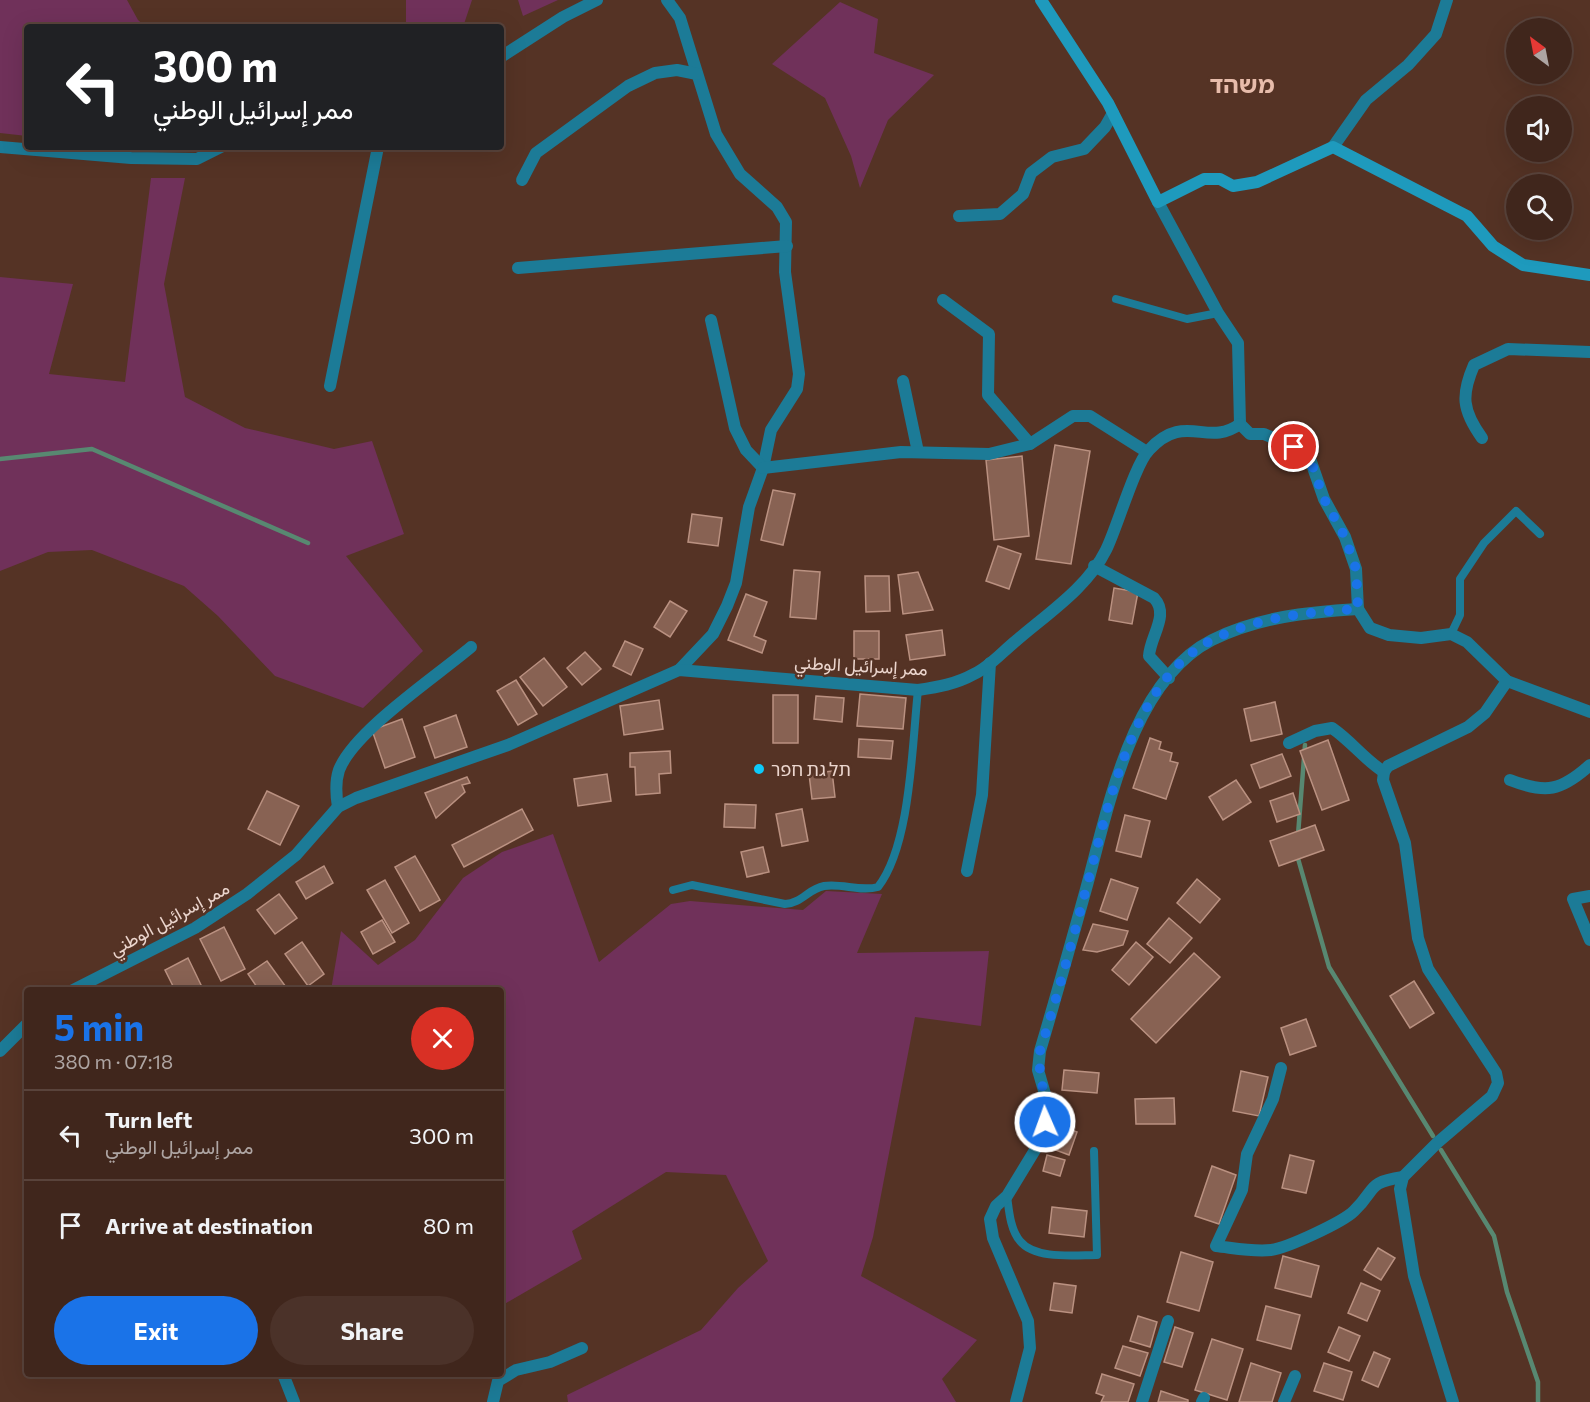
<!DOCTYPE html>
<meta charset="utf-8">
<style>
:root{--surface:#40261c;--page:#4b3229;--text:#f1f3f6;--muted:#aea5a3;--line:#59433b;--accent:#1a73e8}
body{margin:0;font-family:Commissioner,Vazirmatn,"Noto Sans Hebrew",sans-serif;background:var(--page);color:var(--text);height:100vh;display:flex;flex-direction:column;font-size:22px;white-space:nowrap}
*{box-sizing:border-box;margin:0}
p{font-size:20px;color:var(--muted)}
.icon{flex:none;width:33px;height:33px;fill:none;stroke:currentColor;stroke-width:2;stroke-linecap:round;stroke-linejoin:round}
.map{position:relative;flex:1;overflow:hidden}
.drawer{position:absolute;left:24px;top:987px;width:480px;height:390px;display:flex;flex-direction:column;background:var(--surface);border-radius:6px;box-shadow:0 6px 24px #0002,0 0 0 2px var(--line)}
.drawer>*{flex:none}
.top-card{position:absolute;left:24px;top:24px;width:480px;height:126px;border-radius:6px;box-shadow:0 6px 24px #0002,0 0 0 2px var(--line);background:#202124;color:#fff;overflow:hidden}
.needle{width:39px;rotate:328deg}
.buttons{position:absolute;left:1506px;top:18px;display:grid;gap:12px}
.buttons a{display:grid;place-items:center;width:66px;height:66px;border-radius:50%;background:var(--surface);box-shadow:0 6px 24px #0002,0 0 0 2px var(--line);font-size:30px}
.pin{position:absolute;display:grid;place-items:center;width:51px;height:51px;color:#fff;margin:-26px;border:3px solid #fff;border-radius:50%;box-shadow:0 2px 6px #0007}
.me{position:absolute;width:66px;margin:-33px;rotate:358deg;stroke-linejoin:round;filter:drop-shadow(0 0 4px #0008)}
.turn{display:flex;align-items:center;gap:21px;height:126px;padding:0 30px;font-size:27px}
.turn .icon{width:78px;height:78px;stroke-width:2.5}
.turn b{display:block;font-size:42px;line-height:51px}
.round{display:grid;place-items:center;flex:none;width:63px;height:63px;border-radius:32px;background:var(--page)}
.summary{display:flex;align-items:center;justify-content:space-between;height:102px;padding:0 30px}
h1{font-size:36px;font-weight:700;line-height:45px;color:var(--accent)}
.action{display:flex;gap:12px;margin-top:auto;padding:12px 30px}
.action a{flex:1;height:69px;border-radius:36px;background:var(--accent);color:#fff;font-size:24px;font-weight:700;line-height:69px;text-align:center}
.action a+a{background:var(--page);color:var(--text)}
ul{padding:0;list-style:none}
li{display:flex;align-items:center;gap:18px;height:90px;padding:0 30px;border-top:2px solid var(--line)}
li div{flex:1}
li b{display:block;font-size:22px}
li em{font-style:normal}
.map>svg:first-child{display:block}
.green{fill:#70315a}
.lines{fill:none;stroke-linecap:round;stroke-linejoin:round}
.stream{stroke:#588871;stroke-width:4.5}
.building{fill:#886253;stroke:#ba9181;stroke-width:1.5}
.lane{stroke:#1c7b97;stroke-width:8}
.street{stroke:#1c7b97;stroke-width:12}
.secondary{stroke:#1e9abd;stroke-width:12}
.route{stroke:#1a73e8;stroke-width:10;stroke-dasharray:0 18}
.poi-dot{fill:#0dcafa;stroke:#553325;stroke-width:2}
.labels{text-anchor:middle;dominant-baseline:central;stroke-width:5;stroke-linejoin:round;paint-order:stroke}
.street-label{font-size:18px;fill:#ecd6ce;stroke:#553325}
.poi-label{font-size:18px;fill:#ecd6ce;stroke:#553325;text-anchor:start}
.district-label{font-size:24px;font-weight:bold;fill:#e7bcab;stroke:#553325}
</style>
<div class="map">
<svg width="1590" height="1402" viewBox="0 0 1590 1402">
<rect width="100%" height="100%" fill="#553325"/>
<g class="green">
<path d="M0,0H127L138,20L146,27H27V136L0,133Z"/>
<path d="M406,0H472L463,27H406Z"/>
<path d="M518,0H558L523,16Z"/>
<path d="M840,2L878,19L874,53L934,75L888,120L860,188L851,156L825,98L772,64Z"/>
<path d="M151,178H185L164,284L185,397L245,428L334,449L372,441L404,534L346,556L423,651L363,708L275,676L218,616L184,586L92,550L48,552L0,571V277L73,284L49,374L125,382Z"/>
<path d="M553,834L599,962L671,904L690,901L803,910L826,891L882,894L857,953L989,951L981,1026L915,1017L873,1237L861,1276L977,1340L942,1379L956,1402H568L567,1395L701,1330L738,1288L768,1261L726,1175L666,1172L572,1231L582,1259L501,1306V990H331L341,931L378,965L415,940L463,878L502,852Z"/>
</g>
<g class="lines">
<g class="stream">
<path d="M0,459L92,449L308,543"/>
<path d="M1298,835L1305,745"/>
<path d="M1297,855L1329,967L1433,1136"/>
<path d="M1441,1150L1494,1236L1507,1292L1538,1382V1402"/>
</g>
</g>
<g class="building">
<path d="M1055,445L1090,451L1071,564L1036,559Z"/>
<path d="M1022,456L1029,536L994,540L986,460Z"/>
<path d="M773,490L795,494L783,545L761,540Z"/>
<path d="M692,514L722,518L718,546L688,542Z"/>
<path d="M998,546L1021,554L1009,589L986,581Z"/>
<path d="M794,570L820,572L816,619L790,617Z"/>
<path d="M918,572L933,610L903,614L898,575Z"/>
<path d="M865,576H889L890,611L866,612Z"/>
<path d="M1114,588L1138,592L1132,624L1109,620Z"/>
<path d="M746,594L767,602L754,636L766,641L762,653L728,640Z"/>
<path d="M670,601L687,611L670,637L654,627Z"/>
<path d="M942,630L945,655L910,660L906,635Z"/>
<rect x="854" y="631" width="25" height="28"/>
<path d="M625,641L643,649L631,675L613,666Z"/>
<path d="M585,652L601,669L582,685L567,668Z"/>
<path d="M544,658L567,687L543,706L520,677Z"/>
<path d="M516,680L537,714L518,725L497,691Z"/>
<path d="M860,694L906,698L903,729L857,726Z"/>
<rect x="773" y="695" width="25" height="48"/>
<path d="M816,696L844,698L842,722L814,719Z"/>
<path d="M659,700L663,729L624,735L620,706Z"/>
<path d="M1275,702L1282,734L1251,741L1244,709Z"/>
<path d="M456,715L467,747L435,758L424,727Z"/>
<path d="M402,719L415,757L385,768L372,730Z"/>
<path d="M1150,738L1161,742L1159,749L1172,753L1170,761L1178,763L1166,799L1133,788Z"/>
<path d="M859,739L893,741L891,759L858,757Z"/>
<path d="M1328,740L1349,800L1322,810L1300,751Z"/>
<path d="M670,751L671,773L659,774L660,793L636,795L635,767H630V753Z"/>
<path d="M1282,754L1291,776L1260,788L1251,765Z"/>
<path d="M832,771L835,797L812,799L809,774Z"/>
<path d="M607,774L611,801L578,806L574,779Z"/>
<path d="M467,777L470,783L462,785L465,792L436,818L425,793Z"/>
<path d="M1236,780L1251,802L1223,820L1209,797Z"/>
<path d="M267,791L299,806L280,845L248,829Z"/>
<path d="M1293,793L1300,814L1277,822L1270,801Z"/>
<path d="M725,804L756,805L755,828L724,827Z"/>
<path d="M522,809L533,830L464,867L452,845Z"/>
<path d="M802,809L808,841L782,846L776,814Z"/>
<path d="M1125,815L1150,821L1141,857L1116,851Z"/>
<path d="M1315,825L1324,850L1279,866L1270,841Z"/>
<path d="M763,847L769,872L747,877L741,852Z"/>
<path d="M415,856L440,900L420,911L395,867Z"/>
<path d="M324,866L333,883L306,899L296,882Z"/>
<path d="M1111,879L1138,888L1127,920L1100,911Z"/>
<path d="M1197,879L1220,899L1200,923L1177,903Z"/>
<path d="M385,880L409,923L392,933L367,890Z"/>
<path d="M279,894L297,918L275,934L257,910Z"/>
<path d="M1169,918L1192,938L1170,963L1147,944Z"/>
<path d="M382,920L395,942L373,954L361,932Z"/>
<path d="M1093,924L1128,931L1123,945L1097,952L1083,950Z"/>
<path d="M224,927L245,969L221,981L200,939Z"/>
<path d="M302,942L324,974L308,986L285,954Z"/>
<path d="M1136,942L1153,957L1129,985L1112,970Z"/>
<path d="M1194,953L1220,977L1156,1043L1131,1019Z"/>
<path d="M188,958L203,989L202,990H175L165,970Z"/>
<path d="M267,961L286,987L282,990H259L248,974Z"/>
<path d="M1414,981L1434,1013L1410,1028L1390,996Z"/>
<path d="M1306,1019L1316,1046L1290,1055L1281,1028Z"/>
<path d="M1064,1070L1099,1073L1097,1093L1062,1090Z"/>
<path d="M1241,1071L1268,1077L1259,1116L1233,1111Z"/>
<path d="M1174,1098L1175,1124H1136L1135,1099Z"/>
<path d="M1061,1126L1077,1132L1069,1155L1053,1149Z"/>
<path d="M1047,1155L1065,1160L1060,1176L1043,1171Z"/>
<path d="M1290,1155L1314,1161L1306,1193L1282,1188Z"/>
<path d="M1212,1166L1236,1175L1219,1224L1195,1216Z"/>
<path d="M1052,1207L1087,1211L1084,1237L1049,1233Z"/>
<path d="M1378,1248L1395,1258L1381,1280L1364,1270Z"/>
<path d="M1181,1252L1213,1262L1199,1311L1167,1302Z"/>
<path d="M1283,1256L1319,1266L1311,1297L1275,1288Z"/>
<path d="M1054,1283L1076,1286L1072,1313L1050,1310Z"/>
<path d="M1361,1283L1380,1291L1367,1321L1348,1313Z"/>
<path d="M1266,1306L1300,1315L1291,1349L1257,1340Z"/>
<path d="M1138,1316L1157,1322L1150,1347L1130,1341Z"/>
<path d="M1175,1327L1193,1333L1182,1367L1164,1362Z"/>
<path d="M1339,1327L1360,1336L1349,1361L1328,1352Z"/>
<path d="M1212,1339L1243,1349L1227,1400L1195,1390Z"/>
<path d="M1123,1346L1148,1353L1140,1376L1115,1368Z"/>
<path d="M1374,1352L1390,1359L1378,1387L1362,1380Z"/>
<path d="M1251,1363L1281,1373L1272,1402H1239Z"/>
<path d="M1324,1363L1352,1372L1343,1400L1314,1391Z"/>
<path d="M1102,1374L1134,1384L1128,1402H1101L1104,1396L1096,1393Z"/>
<path d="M1161,1391L1188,1400V1402H1158Z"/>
</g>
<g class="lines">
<g class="lane">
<path d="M1116,299L1187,319L1218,313"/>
<path d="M1451,634L1460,615V579L1484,543L1516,511L1540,534"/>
<path d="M673,890L692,885L785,904C802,903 808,889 824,886C842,883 860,892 878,887C911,845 912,744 918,690"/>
<path d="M1007,1196C1009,1210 1010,1229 1020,1241C1035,1260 1076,1255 1097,1255L1094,1151"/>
</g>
<g class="street">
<path d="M667,0L680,18L716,134L740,174L777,207L786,222L785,272L799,374L797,389L771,430L763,468L749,507L736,583L727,606L713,634L679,670"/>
<path d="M501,57L563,17L597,0"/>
<path d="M0,147L131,158L197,159L221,147"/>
<path d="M1333,147L1366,100L1408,65L1436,34L1447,0"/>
<path d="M522,180L536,153L628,86L655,73L677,70L697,74"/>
<path d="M1158,202L1218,313L1238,343L1240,424"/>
<path d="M959,216L1000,214L1023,194L1031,173L1052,157L1084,149L1105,127L1113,113"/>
<path d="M518,268L787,246"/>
<path d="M943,300L989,334L988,395L1030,444"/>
<path d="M711,320L735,428L746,450L763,468"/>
<path d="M903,381L918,452"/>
<path d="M330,386L378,147"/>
<path d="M1240,424L1250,434H1264L1308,453L1324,499L1345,537L1356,569L1358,609L1370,628L1389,635L1421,638L1451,634L1467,642L1507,681L1590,712"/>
<path d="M1482,438C1462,410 1461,395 1474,365L1508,349L1590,352"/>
<path d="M763,468L901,452L989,454L1030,444L1073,416H1090L1147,452"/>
<path d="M1094,566L1154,598C1170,615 1150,636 1149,656L1169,678"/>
<path d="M1289,743L1315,731L1332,728C1351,741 1364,759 1384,772"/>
<path d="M1510,780C1546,794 1561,791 1590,765"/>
<path d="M338,807C336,795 335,782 339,770C354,731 437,676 471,647"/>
<path d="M967,871L982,795L990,663"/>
<path d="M1590,896L1573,899L1590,940"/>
<path d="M73,990L195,928L247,894L296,855L338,807L356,798L508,745L679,670L918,690C938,687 956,684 974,674C990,667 1003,651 1017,640C1047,614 1088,587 1106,550C1117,528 1135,464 1149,450C1185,411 1207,448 1240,424"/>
<path d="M0,1051L27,1024"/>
<path d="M1281,1068L1273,1099L1247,1154L1242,1190L1216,1246C1234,1248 1253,1252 1271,1250C1287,1248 1343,1222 1354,1211C1378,1188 1365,1183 1403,1177"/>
<path d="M283,1374L294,1402"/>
<path d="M493,1402L498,1381L516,1370L550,1362L582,1348"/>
<path d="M1016,1402L1030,1348L1028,1321L993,1238L990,1219L996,1206L1007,1196L1035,1150L1045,1122L1047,1101L1038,1070L1040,1051C1056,997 1071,943 1086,889C1108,810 1131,681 1212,640C1257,617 1309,612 1358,609"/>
<path d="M1142,1402L1168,1321"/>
<path d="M1202,1402L1204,1398"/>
<path d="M1284,1402L1295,1376"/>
<path d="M1453,1402L1414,1276L1400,1189L1403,1177L1437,1143L1492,1096L1498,1083L1496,1073L1428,969L1418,938L1405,843L1383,780L1384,772L1388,766L1468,727L1485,713L1507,681"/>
</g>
<path class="secondary" d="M1041,0L1108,103L1158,202L1204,179H1220L1233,186L1257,182L1333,147L1467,216L1493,246L1523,265L1590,275"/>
</g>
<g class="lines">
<path class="route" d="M1045,1122C1048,1096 1037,1077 1040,1051C1057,997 1072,943 1086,889C1108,810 1131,681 1212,640C1257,617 1309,612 1358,609L1356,569L1345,537L1324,499L1308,453L1294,447"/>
</g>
<circle class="poi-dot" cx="759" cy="769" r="6"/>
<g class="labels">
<g class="street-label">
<text transform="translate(861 665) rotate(3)">ممر إسرائيل الوطني</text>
<text transform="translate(169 918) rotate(-29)">ممر إسرائيل الوطني</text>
</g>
<g class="poi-label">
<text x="771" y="769">תל גת חפר</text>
</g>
<g class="district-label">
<text x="1242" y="83">משהד</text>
</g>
</g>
</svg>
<div class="buttons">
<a><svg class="needle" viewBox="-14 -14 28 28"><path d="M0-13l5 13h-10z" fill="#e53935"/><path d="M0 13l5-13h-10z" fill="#aea5a3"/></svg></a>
<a><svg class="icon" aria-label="sound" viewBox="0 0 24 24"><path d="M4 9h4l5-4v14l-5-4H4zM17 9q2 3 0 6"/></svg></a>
<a><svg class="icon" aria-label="search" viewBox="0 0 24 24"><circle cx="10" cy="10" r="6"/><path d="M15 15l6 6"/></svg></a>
</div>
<div class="pin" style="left:1294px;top:447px;background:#d93025"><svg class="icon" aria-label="arrive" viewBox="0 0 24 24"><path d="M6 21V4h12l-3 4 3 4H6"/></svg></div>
<svg class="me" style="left:1045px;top:1122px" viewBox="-20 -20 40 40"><circle r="17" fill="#1a73e8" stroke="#fff" stroke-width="3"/><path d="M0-11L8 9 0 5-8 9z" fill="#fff"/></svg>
<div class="top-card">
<div class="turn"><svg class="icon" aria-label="left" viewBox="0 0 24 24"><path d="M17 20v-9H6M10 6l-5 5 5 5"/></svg><div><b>300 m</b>ممر إسرائيل الوطني</div></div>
</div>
<section class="drawer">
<div class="summary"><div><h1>5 min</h1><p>380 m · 07:18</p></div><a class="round" style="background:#d93025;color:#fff"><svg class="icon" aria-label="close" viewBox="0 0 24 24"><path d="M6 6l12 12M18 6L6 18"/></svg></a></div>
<ul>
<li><svg class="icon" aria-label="left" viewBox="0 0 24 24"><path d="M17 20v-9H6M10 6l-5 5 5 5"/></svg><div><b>Turn left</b><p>ممر إسرائيل الوطني</p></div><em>300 m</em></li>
<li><svg class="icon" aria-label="arrive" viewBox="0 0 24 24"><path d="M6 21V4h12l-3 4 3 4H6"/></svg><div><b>Arrive at destination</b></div><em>80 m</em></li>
</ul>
<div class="action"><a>Exit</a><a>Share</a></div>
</section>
</div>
